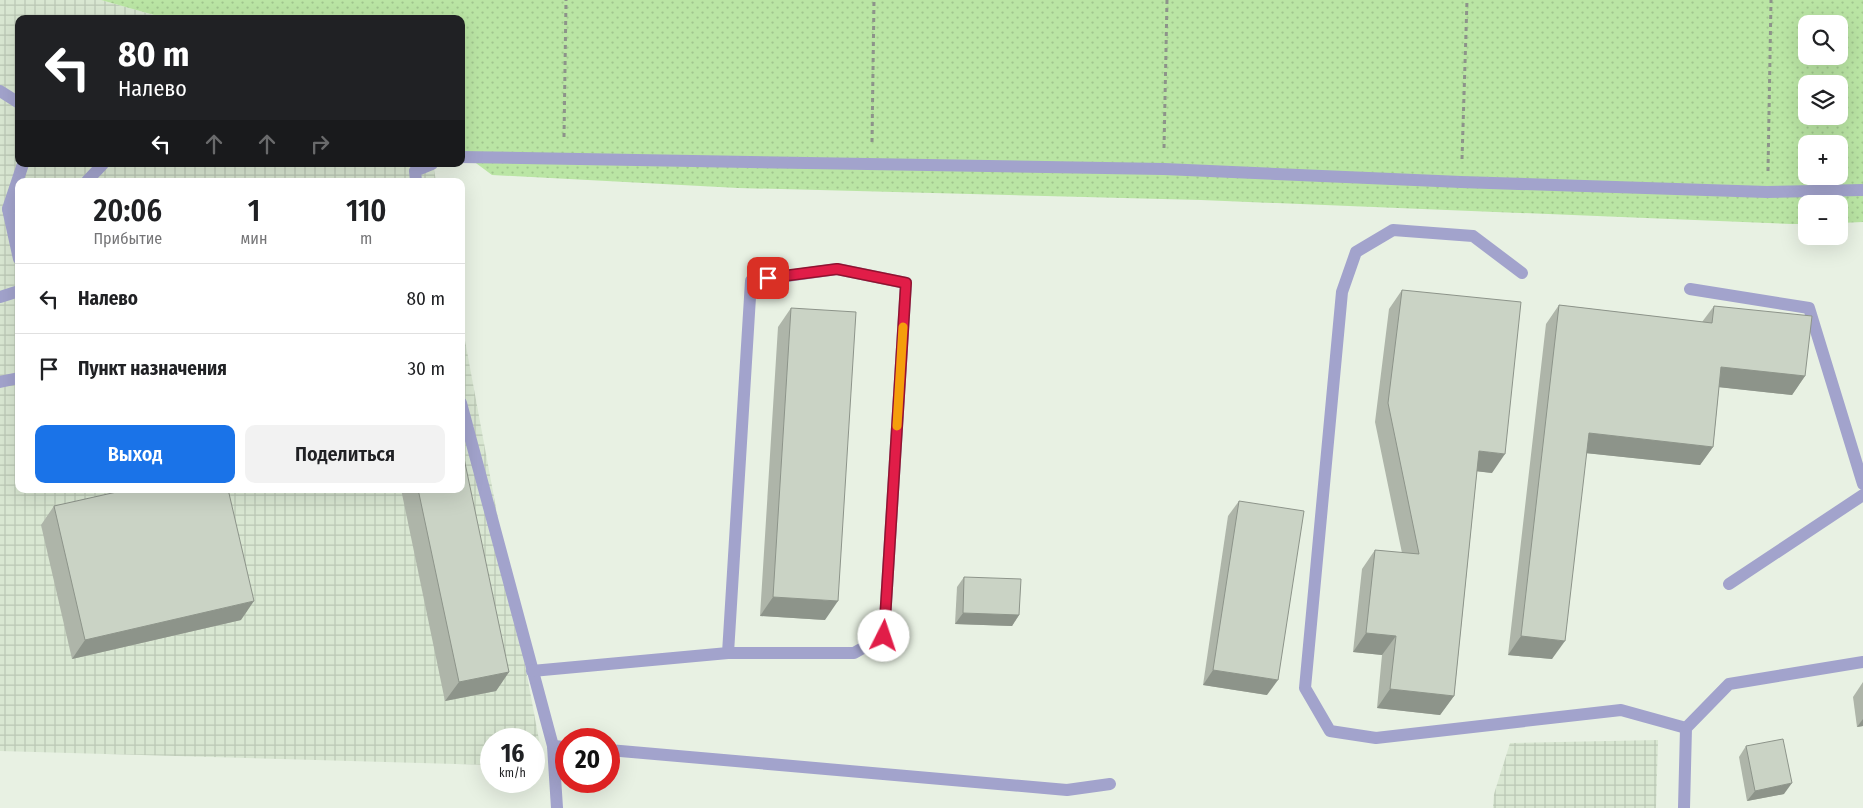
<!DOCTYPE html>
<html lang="ru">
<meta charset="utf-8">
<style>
:root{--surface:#fff;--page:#f2f2f2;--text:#202124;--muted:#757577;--line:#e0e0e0;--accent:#1a73e8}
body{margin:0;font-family:"Fira Sans Condensed",sans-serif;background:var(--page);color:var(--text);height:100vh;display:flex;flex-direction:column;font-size:19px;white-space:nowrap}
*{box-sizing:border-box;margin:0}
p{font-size:16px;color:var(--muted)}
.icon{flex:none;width:28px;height:28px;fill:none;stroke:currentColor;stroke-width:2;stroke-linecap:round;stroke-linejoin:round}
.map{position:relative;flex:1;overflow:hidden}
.panel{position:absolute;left:15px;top:178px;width:450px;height:315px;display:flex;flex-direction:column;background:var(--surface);border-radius:10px;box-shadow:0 5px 20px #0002}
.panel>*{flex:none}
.hud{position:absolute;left:15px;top:15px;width:450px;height:152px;border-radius:10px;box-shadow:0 5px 20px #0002;background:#202124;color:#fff;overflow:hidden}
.controls{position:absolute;left:1798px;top:15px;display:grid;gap:10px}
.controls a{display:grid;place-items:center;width:50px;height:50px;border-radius:10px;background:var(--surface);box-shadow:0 5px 20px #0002;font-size:25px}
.speed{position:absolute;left:480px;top:728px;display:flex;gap:10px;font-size:25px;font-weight:700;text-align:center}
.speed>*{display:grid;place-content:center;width:65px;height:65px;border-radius:50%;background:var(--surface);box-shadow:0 5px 20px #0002;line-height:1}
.speed small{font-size:12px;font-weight:400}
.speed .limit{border:8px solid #d22;background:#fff;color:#111}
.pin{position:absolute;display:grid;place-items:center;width:42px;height:42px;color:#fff;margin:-21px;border-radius:10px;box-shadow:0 2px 8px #0006}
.me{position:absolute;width:55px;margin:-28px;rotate:4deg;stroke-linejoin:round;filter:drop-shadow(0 0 4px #0008)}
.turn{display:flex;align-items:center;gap:18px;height:105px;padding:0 20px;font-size:22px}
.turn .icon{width:65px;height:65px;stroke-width:2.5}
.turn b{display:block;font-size:35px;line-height:42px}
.lanes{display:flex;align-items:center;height:48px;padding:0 20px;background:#0003;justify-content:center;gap:25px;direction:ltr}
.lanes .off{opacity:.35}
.eta{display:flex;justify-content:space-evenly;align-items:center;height:85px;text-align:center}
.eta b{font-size:30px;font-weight:600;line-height:35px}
.action{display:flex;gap:10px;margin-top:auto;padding:10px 20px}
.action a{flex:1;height:58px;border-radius:10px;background:var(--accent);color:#fff;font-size:20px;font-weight:600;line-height:58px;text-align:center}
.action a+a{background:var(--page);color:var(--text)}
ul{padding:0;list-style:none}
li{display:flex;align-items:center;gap:15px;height:70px;padding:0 20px;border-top:1px solid var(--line)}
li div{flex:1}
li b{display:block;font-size:19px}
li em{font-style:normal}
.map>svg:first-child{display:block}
.industrial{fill:url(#industrial-grid)}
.grass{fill:url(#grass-dots);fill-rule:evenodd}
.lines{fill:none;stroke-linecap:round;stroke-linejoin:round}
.path{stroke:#8d938a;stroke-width:3;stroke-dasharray:4 4;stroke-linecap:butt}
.lane{stroke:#a2a3cc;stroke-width:12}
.street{stroke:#a2a3cc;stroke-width:12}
.wall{fill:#aeb5a9}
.shaded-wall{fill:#8d948a}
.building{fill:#cad3c5;stroke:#8d948a}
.route-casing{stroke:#92132f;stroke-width:12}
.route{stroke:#e11d48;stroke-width:9}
.slow{stroke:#f59e0b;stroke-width:9}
</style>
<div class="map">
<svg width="1863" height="808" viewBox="0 0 1863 808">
<defs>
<pattern id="industrial-grid" width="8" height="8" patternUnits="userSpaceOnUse" patternTransform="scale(1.25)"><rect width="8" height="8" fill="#d9e7d2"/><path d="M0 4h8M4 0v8" fill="none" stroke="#bbc7b5"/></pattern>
<pattern id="grass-dots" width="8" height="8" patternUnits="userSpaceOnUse" patternTransform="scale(1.25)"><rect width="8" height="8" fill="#bae5a4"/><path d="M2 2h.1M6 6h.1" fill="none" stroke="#a1c58e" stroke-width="1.8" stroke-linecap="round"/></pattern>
</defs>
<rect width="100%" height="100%" fill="#e8f1e3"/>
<g class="industrial">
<path d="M0,0H101L168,19H19V164H433L436,181H19V489H461V319L544,767L534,766V739H491V765L0,751Z"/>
<path d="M1658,740L1656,808H1493L1494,794L1510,743Z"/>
</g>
<path class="grass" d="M101,0H1863V222L1839,223V204H1806V224H1792L1201,200L738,188L492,175L461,152V19H168ZM1806,24H1839V56H1806ZM1806,84H1839V116H1806ZM1806,144H1839V176H1806Z"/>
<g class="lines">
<g class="path">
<path d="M564,137L566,0"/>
<path d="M872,142L874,0"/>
<path d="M1164,148L1167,0"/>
<path d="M1462,159L1467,0"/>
<path d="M1768,171L1771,0"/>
</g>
<g class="lane">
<path d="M0,91L19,103"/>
<path d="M461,157L1164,169L1461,182L1767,192L1863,190"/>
<path d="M87,181L103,164"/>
<path d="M416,181L415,171L432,164"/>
<path d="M19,206L8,209L19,259"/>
<path d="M8,209L23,164"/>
<path d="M1522,273L1473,236L1393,230L1356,252L1342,292L1305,688L1330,731L1376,738L1621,710L1686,728"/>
<path d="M1690,289L1809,308L1863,484"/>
<path d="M0,297L19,291"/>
<path d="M0,382L19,378"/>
<path d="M461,403L553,746L557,808"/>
<path d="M1729,584L1863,495"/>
<path d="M532,671L728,653H854L884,636L906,283L837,269L751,281L728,653"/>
<path d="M553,746L566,747"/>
<path d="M609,750L1067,790L1110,784"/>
</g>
<path class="street" d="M1684,808L1686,728L1729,684L1863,662"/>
</g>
<g class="wall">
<path d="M1402,290L1492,473L1477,471L1454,696L1440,715L1377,708L1382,655L1353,652L1362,569L1375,550L1402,553L1375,422L1389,309Z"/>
<path d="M1559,305L1702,322L1714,306L1805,376L1792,395L1719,387L1713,447L1700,465L1586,453L1552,659L1508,655L1546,324Z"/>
<path d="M791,308L825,620L760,616L778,327Z"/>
<path d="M401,489H461L509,672L496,691L445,701Z"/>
<path d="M1239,501L1267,695L1203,685L1228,516Z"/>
<path d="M54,506L241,620L72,659L41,525Z"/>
<path d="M964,577L1019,615L1012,626L955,624L957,587Z"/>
<path d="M1863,682V726L1857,727L1853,697Z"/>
<path d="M1746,746L1784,794L1747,801L1739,757Z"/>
</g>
<g class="shaded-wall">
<path d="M1721,367L1805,376L1792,395L1708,386Z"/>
<path d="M1589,433L1713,447L1700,465L1575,452Z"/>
<path d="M1479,451L1505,454L1492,473L1465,470Z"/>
<path d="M773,597L838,601L825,620L760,616Z"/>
<path d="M254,601L241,620L72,659L85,640Z"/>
<path d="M963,613L1019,615L1012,626L955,624Z"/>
<path d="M1366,633L1396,636L1382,655L1353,652Z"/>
<path d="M1521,636L1565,641L1552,659L1508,655Z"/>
<path d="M1213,670L1278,680L1267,695L1203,685Z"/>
<path d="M509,672L496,691L445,701L459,682Z"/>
<path d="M1390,689L1454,696L1440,715L1377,708Z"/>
<path d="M1863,719V726L1857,727Z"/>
<path d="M1792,783L1784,794L1747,801L1755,791Z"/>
</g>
<g class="building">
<path d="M1402,290L1521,302L1505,454L1479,451L1454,696L1390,689L1396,636L1366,633L1375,550L1419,554L1388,403Z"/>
<path d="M1559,305L1712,323L1714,306L1812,316L1805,376L1721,367L1713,447L1589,433L1565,641L1521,636Z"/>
<path d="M791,308L856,312L838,601L773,597Z"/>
<path d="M461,444L509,672L459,682L418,489H461Z"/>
<path d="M130,489H228L254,601L85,640L54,506Z"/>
<path d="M1239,501L1304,511L1278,680L1213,670Z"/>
<path d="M964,577L1021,579L1019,615L963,613Z"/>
<path d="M1783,739L1792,783L1755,791L1746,746Z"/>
</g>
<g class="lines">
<defs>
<path id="route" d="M768,278L837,269L906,283L884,636"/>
</defs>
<use href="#route" class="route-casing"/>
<use href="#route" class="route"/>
<path class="slow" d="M897,426L903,327"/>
</g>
</svg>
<div class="controls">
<a><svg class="icon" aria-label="search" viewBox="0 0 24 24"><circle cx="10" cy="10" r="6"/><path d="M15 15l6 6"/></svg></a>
<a><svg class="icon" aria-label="layers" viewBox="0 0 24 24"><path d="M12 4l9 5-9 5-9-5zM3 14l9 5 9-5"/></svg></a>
<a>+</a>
<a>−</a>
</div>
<div class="speed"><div>16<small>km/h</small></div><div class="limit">20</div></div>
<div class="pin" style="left:768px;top:278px;background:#d93025"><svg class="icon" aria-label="arrive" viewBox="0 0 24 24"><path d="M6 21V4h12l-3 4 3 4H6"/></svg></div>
<svg class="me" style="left:884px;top:636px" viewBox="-20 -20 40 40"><circle r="19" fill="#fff"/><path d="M0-13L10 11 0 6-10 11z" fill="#e11d48"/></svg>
<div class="hud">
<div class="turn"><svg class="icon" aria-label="left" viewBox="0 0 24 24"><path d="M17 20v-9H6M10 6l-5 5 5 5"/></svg><div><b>80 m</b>Налево</div></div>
<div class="lanes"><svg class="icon" aria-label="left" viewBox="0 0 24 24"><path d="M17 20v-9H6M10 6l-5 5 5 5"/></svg><svg class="icon off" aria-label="ahead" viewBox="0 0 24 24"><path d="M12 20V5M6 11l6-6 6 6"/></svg><svg class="icon off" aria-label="ahead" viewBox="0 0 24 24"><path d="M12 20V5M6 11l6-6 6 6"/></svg><svg class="icon off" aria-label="right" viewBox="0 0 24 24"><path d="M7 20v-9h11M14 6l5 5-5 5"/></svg></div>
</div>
<section class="panel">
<div class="eta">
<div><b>20:06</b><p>Прибытие</p></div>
<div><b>1</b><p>мин</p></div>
<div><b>110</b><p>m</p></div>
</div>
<ul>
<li><svg class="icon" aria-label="left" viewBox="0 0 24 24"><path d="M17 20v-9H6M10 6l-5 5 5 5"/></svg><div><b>Налево</b></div><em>80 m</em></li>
<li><svg class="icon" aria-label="arrive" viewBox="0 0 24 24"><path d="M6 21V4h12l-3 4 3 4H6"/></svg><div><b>Пункт назначения</b></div><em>30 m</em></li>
</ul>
<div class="action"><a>Выход</a><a>Поделиться</a></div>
</section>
</div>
